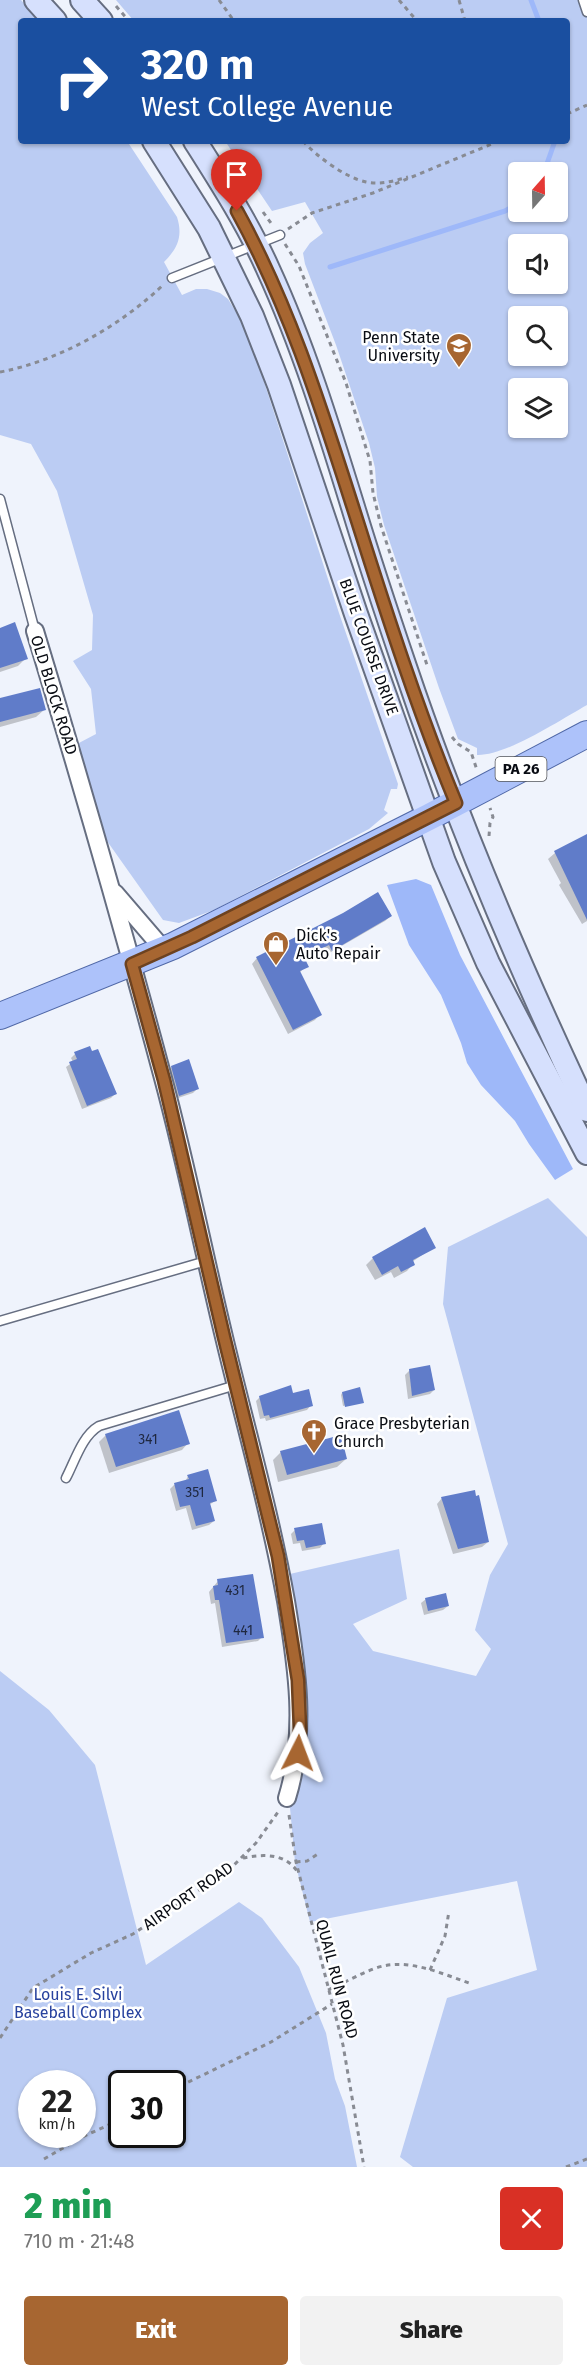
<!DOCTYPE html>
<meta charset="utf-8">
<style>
:root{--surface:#fff;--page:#f2f2f2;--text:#222;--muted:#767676;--accent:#a76631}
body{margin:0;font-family:"Fira Sans",sans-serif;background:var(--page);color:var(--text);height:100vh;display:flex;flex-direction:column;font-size:22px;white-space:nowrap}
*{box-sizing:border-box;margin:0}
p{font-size:20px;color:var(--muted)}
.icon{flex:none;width:33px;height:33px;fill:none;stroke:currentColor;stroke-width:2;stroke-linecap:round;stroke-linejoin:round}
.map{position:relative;height:2167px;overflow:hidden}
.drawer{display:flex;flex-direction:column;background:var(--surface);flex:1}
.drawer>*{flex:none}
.hud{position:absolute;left:18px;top:18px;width:552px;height:126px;border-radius:6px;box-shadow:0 2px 4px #0004;background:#1a4fa0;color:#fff;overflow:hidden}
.needle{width:39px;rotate:20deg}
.fabs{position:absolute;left:508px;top:162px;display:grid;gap:12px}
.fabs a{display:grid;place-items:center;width:60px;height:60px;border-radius:6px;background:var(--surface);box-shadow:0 2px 4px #0004;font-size:30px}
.speed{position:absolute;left:18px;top:2070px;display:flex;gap:12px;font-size:30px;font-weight:700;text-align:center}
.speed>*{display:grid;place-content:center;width:78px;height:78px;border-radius:50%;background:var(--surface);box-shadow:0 2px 4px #0004;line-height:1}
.speed small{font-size:15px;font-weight:400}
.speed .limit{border:3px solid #111;border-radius:9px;background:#fff;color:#111}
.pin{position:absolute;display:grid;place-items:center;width:51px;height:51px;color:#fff;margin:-62px -26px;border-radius:50% 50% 50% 0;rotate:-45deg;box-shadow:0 0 6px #0007}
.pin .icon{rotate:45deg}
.me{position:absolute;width:66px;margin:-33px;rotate:3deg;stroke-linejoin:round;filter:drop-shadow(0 0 4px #0008)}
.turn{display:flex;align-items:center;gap:21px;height:126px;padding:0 24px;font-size:27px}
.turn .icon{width:78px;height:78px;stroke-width:2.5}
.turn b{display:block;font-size:42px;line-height:51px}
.round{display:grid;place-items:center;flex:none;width:63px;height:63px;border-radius:6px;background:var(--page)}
.headline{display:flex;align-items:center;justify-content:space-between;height:102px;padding:0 24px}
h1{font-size:36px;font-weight:800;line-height:45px;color:#1e9e55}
.button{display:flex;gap:12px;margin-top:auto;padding:12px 24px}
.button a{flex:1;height:69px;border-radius:6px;background:var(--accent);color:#fff;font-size:24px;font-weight:800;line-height:69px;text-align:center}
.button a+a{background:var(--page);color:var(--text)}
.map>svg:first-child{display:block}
.green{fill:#bbccf3;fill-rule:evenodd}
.water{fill:#9eb8f9}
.shadow{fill:#0003}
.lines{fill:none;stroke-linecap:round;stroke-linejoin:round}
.stream{stroke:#9eb8f9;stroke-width:5}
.building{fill:#607cc9}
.service-casing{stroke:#666e81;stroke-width:11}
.minor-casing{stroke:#666e81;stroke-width:20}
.secondary-casing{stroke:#666e81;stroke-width:26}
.primary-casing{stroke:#5068a7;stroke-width:28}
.path{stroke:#888b93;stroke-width:3;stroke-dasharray:4.5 4.5;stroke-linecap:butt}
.service{stroke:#fff;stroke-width:8}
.minor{stroke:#fff;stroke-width:16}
.secondary{stroke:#d6e0fd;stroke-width:22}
.primary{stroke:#adc2fa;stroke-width:26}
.route-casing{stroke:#6d4220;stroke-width:15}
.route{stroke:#a76631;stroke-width:10}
.labels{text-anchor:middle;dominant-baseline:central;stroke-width:5;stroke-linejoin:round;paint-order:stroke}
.number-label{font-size:14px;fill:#1f2840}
.shield{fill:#fff;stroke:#53555a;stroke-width:1.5}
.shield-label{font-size:15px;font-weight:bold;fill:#090c13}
.poi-label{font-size:16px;fill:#090c13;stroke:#fff;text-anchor:start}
.street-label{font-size:16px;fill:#090c13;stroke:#fff}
.park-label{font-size:16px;fill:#28429e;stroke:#fff}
</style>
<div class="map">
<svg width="587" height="2167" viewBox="0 0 587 2167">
<rect width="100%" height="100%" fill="#eff3fc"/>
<g class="green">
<path d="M0,0H21L40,21H21V141H127L177,217C183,236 178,248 164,262L182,295L196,289H207L220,293L228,299L238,315L258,363L339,613L398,784L397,789H391L384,810L388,813L369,829L214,910L179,923L163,920L107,841L77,744L96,734L91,689L73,661L92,650L93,615L57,491L31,444L0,435Z"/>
<path d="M116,0H587V705C560,720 506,756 477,755V748L458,739L439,688L384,525L377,497L375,468L369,443L336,345L305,264L303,253L310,243L323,233L305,202L272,211L225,141H567V21H134ZM519,172H558V212H519ZM519,244H558V284H519ZM519,316H558V356H519ZM519,388H558V428H519Z"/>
<path d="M548,1198L587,1237V2167H413L400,2157L447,1998L537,1970L517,1881L310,1922L295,1862L289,1797L298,1753L281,1576L399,1549L407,1599L353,1624L373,1651L476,1676L491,1649L475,1630L490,1575L508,1544L443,1304L448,1247Z"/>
<path d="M0,1671L49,1710L95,1765L146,1965L239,1902L262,1918L299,1967L326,2033L335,2079L345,2106L357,2167H0ZM32,2084H82V2134H32ZM122,2084H172V2134H122Z"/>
</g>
<path class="water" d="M416,879L431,885L460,955L573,1169L555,1180L529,1144L515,1121L481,1085L467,1063L461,1043L441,995L409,945L387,885Z"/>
<g class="shadow">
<path d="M0,629L26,658L18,666L0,672Z"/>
<path d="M0,700L44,710L36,717L0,727Z"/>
<path d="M587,836V921L582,924L559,885L561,883L548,859L555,853Z"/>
<path d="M391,916L385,921L326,955L324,949L304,959L307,966L299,973L320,1014L315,1020L288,1034L252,964L257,958Z"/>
<path d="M75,1054L115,1094L111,1098L82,1109L66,1067L73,1062L71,1058Z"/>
<path d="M171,1067L197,1089L193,1093L175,1099L167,1071Z"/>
<path d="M424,1230L434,1247L412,1262L413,1264L407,1271L394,1278L391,1272L375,1280L366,1265L373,1258Z"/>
<path d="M410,1370L434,1390L430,1394L408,1399L405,1375Z"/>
<path d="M342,1393L362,1402L343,1406L341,1395Z"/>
<path d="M292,1395L311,1405L307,1410L266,1421L265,1418L260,1419L256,1401L260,1397Z"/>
<path d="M106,1435L188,1443L182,1450L109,1473L99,1442Z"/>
<path d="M281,1452L346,1459L337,1467L278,1482L273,1460Z"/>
<path d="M188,1476L215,1501L209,1505L214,1521L209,1525L192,1530L186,1508L176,1511L170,1489L174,1485L185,1482Z"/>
<path d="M442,1498L488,1542L482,1547L453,1554L437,1504Z"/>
<path d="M295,1530L324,1543L320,1548L302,1551L300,1543L293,1544L291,1534Z"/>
<path d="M218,1581L262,1637L258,1641L222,1647L215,1603L211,1604L209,1592Z"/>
<path d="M426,1599L448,1606L443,1610L424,1615L421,1603Z"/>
</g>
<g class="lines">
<g class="stream">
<path d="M531,0L539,21"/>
<path d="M544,172L555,141"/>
<path d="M330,267L505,211L519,203"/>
</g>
</g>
<g class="building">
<path d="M15,622L28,659L0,668V628Z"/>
<path d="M40,688L46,710L0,722V698Z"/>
<path d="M587,834V920L554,851Z"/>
<path d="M378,892L392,916L332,951L329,945L304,957L309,967L300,971L322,1015L293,1030L256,957L343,913Z"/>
<path d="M90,1046L92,1051L98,1049L117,1094L87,1106L69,1062L77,1059L74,1052Z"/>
<path d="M189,1059L199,1089L179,1096L171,1066Z"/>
<path d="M425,1227L436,1248L413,1260L415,1265L401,1272L398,1266L382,1275L372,1257Z"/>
<path d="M430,1365L435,1390L412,1396L409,1369Z"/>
<path d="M291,1385L293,1393L309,1389L313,1406L270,1418L269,1415L264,1416L259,1396Z"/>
<path d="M360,1387L364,1403L345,1407L342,1392Z"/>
<path d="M179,1410L190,1444L116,1467L105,1434Z"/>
<path d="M341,1435L347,1459L287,1475L280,1451Z"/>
<path d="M208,1469L217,1501L210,1503L215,1521L196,1526L190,1505L180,1507L174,1483L189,1479L187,1475Z"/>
<path d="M475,1490L476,1496L479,1495L489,1542L458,1549L441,1497Z"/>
<path d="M322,1523L326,1544L306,1548L304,1540L297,1541L294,1528Z"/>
<path d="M253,1574L264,1638L226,1643L219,1600H215L213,1586L218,1585L217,1579Z"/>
<path d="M446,1593L449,1606L428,1611L425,1598Z"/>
</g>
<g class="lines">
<defs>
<g id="service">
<path d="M583,0L587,12"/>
<path d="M172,278L280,235"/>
<path d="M0,499L35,631"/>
<path d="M0,1321L206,1261"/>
<path d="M66,1478C75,1461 82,1436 99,1426L236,1385"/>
</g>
<g id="minor">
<path d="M35,631C80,779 123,928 163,1078C186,1163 203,1250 224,1337C245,1425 270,1512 286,1601C297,1667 307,1733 287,1798"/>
<path d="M115,893L164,950"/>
</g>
<g id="secondary">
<path d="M36,0L55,21"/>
<path d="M82,0L101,21"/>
<path d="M154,141L209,228L252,316L279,385L356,614L444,862L488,963L587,1153"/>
<path d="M195,141C221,182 248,224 268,269C303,345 328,426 353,507C369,560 387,614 405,667C456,818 519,966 587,1110"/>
</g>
<path id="primary" d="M0,1016L173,946L429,817L587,734"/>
</defs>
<use href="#service" class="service-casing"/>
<use href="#minor" class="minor-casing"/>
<use href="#secondary" class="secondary-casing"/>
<use href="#primary" class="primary-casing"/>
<g class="path">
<path d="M219,0L234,21"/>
<path d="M399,0L417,21"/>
<path d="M459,0L465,21"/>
<path d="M116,6L129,21"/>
<path d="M567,114L587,105"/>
<path d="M303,141C316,156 346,178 366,182C380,185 394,181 408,177"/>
<path d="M263,212L273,226"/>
<path d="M288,229L312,213L373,193L499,141"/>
<path d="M285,244L299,266L346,383L370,461L373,493L381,526L428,668"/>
<path d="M0,372C59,361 120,326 163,285"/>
<path d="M452,737L458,744L471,752L477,770"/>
<path d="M489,836L490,823L493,817L490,808"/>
<path d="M289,1815L296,1862L343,2045L364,2167"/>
<path d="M243,1858C262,1854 285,1853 297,1871"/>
<path d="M296,1862L307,1861L318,1854"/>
<path d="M430,1970L445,1936L449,1911"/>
<path d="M328,1990C344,1983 359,1974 376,1968C408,1957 442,1974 472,1984"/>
<path d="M0,2038L33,1988L91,1953L133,1934L210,1883L233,1866L256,1843L278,1812"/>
<path d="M172,2090L271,2042L332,2004"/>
<path d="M44,2159L82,2137L122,2119"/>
<path d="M566,2167L587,2159"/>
</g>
<use href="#service" class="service"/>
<use href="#minor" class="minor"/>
<use href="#secondary" class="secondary"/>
<use href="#primary" class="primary"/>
</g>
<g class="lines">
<defs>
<path id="route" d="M237,211C291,309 323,414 357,520C387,615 418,711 456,803L192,937L132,964L164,1080L224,1337L278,1556L298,1680L300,1729L298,1753"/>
</defs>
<use href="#route" class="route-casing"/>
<use href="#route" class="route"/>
</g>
<defs>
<symbol id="university-pin" viewBox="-11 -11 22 30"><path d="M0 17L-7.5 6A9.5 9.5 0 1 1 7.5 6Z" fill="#a76631" stroke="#fff"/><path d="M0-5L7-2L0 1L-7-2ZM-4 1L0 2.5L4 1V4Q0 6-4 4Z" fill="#fff"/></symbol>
<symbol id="shop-pin" viewBox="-11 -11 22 30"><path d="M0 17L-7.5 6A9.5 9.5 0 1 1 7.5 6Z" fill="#a76631" stroke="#fff"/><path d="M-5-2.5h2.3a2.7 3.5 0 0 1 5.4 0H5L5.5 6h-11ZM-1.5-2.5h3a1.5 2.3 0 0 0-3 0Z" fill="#fff"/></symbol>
<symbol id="church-pin" viewBox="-11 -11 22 30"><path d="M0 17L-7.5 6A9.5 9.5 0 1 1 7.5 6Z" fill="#a76631" stroke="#fff"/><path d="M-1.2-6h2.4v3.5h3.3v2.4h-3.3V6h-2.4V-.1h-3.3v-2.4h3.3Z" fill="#fff"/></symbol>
</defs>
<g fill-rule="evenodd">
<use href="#university-pin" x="444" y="331" width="30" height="40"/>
<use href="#shop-pin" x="261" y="929" width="30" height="40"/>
<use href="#church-pin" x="299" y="1417" width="30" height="40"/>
</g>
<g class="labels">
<g class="number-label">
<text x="148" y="1439">341</text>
<text x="195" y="1492">351</text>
<text x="235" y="1590">431</text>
<text x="243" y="1630">441</text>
</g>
<rect class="shield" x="495.5" y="757" width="51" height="24" rx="4.5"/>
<g class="shield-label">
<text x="521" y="769">PA 26</text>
</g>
<g class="poi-label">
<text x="440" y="337" text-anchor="end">Penn State<tspan x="440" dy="18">University</tspan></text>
<text x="296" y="935">Dick's<tspan x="296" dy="18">Auto Repair</tspan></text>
<text x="334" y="1423">Grace Presbyterian<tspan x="334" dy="18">Church</tspan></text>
</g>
<g class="street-label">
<text transform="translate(369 647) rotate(70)">BLUE COURSE DRIVE</text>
<text transform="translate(54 695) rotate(73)">OLD BLOCK ROAD</text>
<text transform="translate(188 1896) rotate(-35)">AIRPORT ROAD</text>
<text transform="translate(337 1979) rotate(75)">QUAIL RUN ROAD</text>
</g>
<g class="park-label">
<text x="78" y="1994">Louis E. Silvi<tspan x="78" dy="18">Baseball Complex</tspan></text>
</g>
</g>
</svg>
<div class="fabs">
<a><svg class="needle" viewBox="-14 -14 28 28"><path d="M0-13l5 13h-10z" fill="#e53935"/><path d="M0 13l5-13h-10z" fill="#767676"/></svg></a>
<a><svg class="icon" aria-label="sound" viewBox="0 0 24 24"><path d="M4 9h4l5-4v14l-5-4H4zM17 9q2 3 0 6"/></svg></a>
<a><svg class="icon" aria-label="search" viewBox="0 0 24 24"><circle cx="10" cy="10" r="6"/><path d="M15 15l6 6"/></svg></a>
<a><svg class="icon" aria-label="layers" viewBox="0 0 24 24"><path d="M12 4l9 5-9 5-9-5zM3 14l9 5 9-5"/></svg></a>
</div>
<div class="speed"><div>22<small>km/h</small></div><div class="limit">30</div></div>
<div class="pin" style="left:237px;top:211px;background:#d93025"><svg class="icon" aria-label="arrive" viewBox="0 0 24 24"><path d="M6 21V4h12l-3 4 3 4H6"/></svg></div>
<svg class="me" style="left:298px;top:1753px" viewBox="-20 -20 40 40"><path d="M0-17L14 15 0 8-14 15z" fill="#a76631" stroke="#fff" stroke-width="4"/></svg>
<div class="hud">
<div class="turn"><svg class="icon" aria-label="right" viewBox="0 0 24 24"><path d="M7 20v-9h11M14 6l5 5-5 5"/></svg><div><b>320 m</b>West College Avenue</div></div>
</div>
</div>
<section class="drawer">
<div class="headline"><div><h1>2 min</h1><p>710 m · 21:48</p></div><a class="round" style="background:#d93025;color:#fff"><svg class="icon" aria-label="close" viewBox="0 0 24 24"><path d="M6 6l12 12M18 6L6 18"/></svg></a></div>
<div class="button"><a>Exit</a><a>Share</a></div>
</section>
